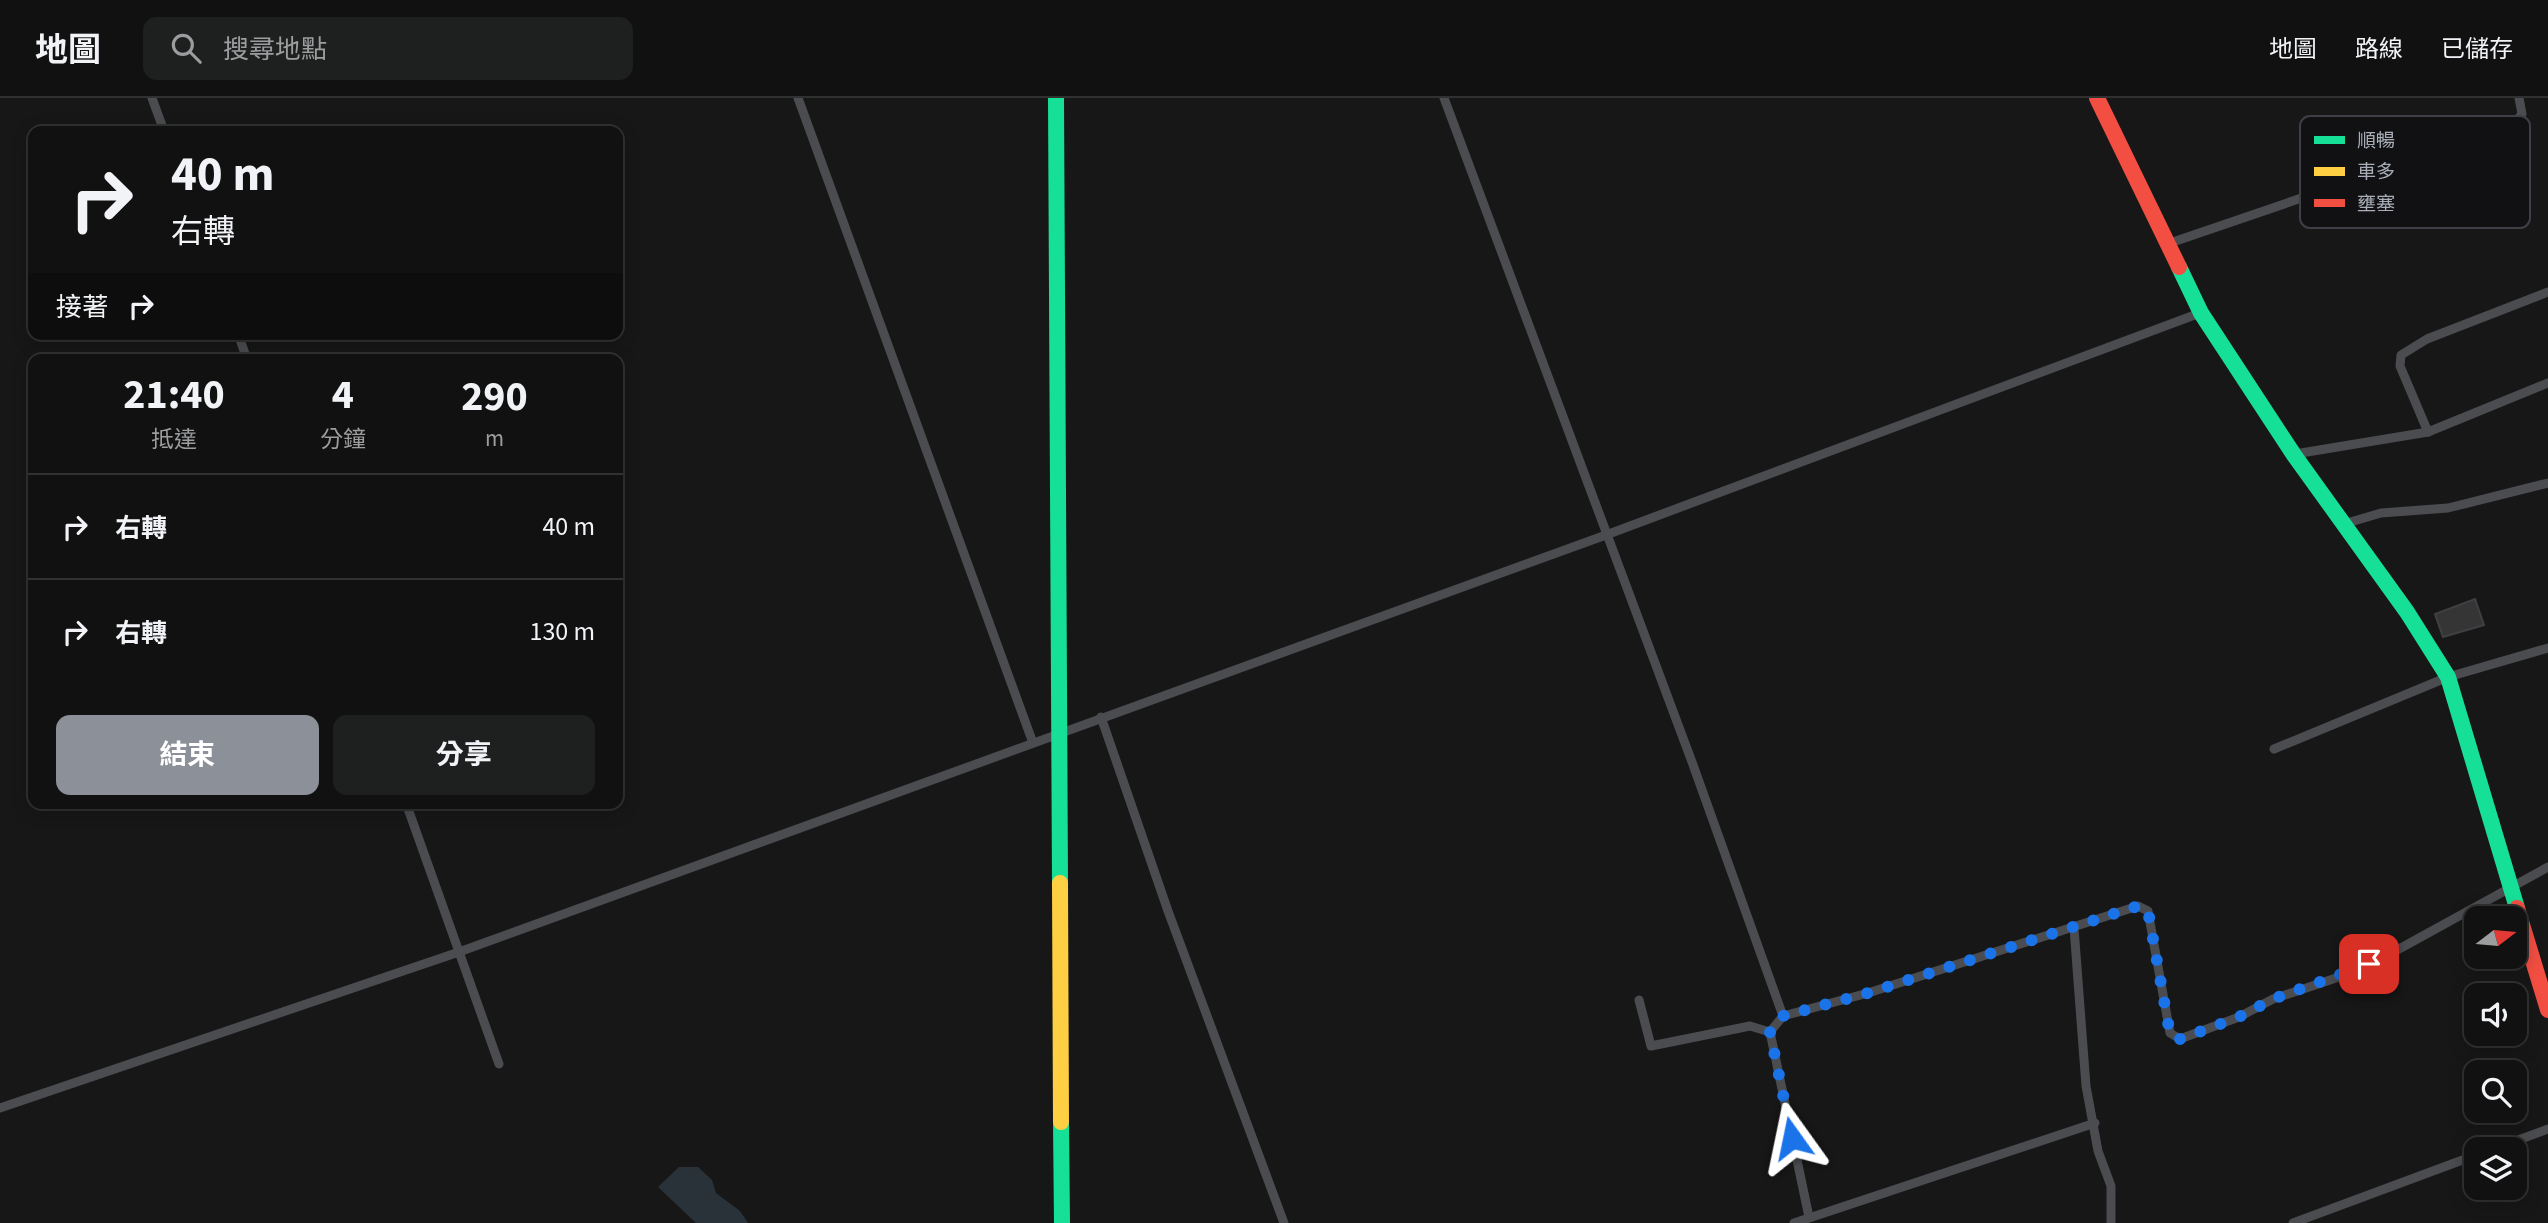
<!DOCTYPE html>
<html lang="zh-TW">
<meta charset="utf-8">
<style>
:root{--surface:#111;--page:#1e1f1f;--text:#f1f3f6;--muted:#9c9d9f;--line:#303131;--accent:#8c9099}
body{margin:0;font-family:"Source Sans 3","Noto Sans TC",sans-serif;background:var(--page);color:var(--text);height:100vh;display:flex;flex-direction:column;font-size:26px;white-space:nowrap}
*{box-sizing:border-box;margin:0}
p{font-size:23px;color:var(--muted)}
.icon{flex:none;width:38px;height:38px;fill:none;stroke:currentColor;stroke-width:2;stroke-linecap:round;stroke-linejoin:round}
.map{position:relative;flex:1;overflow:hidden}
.drawer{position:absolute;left:28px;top:256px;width:595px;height:455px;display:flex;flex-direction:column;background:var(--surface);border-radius:14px;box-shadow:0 4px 18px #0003,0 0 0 2px var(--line)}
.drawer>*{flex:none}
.top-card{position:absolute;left:28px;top:28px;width:595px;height:214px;border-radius:14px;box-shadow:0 4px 18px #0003,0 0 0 2px var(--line);background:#111;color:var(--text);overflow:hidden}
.needle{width:46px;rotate:74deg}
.fabs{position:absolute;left:2464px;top:808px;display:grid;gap:14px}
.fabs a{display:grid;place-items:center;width:63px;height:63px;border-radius:14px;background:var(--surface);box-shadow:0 4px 18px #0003,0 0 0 2px var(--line);font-size:35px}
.pin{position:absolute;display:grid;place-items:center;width:60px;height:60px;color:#fff;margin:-30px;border-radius:14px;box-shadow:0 4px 10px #0006}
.me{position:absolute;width:77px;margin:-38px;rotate:348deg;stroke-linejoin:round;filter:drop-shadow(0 0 5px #0008)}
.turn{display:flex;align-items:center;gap:24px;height:147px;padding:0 28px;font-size:32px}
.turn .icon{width:91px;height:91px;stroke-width:2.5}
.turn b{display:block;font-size:49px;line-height:60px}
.then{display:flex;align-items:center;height:66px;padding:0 28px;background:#0003;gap:14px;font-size:26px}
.eta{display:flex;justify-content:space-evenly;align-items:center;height:119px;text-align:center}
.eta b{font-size:42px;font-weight:700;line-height:49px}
.action{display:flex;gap:14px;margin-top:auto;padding:14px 28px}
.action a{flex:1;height:80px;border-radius:14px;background:var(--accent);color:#fff;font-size:28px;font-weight:700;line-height:80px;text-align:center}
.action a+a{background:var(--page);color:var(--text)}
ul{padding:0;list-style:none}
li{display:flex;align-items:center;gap:21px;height:105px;padding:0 28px;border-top:2px solid var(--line)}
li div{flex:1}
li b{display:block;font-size:26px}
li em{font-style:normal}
header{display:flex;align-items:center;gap:42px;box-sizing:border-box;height:98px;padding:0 35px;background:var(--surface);border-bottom:2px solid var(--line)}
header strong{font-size:33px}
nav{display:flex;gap:38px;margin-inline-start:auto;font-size:24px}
.search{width:490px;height:63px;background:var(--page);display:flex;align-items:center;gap:18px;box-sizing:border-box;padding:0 24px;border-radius:14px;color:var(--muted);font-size:26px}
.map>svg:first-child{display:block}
.water{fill:#2a3239}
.building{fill:#353536;stroke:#3f4043;stroke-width:2}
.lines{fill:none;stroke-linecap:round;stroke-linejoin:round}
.lane{stroke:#4b4c50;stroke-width:9}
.fast{stroke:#16e098;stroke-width:16}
.slow{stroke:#ffcf43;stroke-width:16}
.jam{stroke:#f24e42;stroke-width:16}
.route{stroke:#1a73e8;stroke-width:12;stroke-dasharray:0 21.6}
.key{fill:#111113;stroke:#3e4045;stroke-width:2}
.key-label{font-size:19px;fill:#a8adb8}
</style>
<header>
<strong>地圖</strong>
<div class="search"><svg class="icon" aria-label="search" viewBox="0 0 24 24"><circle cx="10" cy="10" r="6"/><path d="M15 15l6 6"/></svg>搜尋地點</div>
<nav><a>地圖</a><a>路線</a><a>已儲存</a></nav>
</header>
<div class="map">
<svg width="2548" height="1125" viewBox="0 0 2548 1125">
<rect width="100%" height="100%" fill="#171717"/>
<path class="water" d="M679,1069H698L712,1082L716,1095L740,1113L748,1125H696L658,1089Z"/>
<path class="building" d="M2475,501L2484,527L2443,539L2435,516Z"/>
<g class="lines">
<g class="lane">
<path d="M152,0L164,33"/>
<path d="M798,0L1033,645"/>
<path d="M1444,0L1692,664L1783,918"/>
<path d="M2170,145L2512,28L2522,16L2519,0"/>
<path d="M238,236L247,261"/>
<path d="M2428,334L2400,268L2401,257L2427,241L2548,194"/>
<path d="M2295,356L2428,334L2548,285"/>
<path d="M2347,425L2381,415L2448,410L2548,385"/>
<path d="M1101,619L1168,813L1284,1125"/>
<path d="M2274,651L2448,579L2548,550"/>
<path d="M406,705L499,966"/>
<path d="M2074,830L2086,988L2098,1053L2111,1088V1125"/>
<path d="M1639,902L1651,948L1750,928L1770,934"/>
<path d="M0,1010L459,854L1606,437L2200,215"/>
<path d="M2491,1052L2548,1031"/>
<path d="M1809,1119L1770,934L1783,918L1868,895L2138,808L2148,813L2170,935L2180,941L2239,919L2273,901L2348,876L2390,856L2548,769"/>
<path d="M1794,1125L2095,1025"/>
<path d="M2293,1125L2476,1057"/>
</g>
<g class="fast">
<path d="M1056,0L1060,785"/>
<path d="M2179,169L2201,215L2294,357L2407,514L2448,579L2517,810"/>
<path d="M1061,1024L1062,1125"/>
</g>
<path class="slow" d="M1060,785L1061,1024"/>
<g class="jam">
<path d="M2097,0L2179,169"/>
<path d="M2517,810L2548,912"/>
</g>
</g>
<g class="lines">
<path class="route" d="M1792,1040L1770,934L1783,918L1868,895L2138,808L2148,813L2170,936L2180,941L2239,919L2273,901L2369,866"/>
</g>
<rect x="2300" y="18" width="230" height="112" rx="10" class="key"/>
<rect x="2314" y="38" width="31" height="8" fill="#16e098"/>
<rect x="2314" y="69" width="31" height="9" fill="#ffcf43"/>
<rect x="2314" y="101" width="31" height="8" fill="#f24e42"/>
<g class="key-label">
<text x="2357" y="49">順暢</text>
<text x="2357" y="80">車多</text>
<text x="2357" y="112">壅塞</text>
</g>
</svg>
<div class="fabs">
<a><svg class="needle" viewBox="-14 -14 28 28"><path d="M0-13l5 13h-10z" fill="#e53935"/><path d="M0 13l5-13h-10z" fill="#9c9d9f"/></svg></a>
<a><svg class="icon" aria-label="sound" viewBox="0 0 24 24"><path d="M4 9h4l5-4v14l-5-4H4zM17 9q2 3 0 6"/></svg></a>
<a><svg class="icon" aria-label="search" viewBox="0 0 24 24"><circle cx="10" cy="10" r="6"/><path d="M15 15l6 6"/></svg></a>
<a><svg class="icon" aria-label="layers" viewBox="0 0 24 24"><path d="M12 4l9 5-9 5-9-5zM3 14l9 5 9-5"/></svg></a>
</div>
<div class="pin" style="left:2369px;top:866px;background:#d93025"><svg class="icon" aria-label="arrive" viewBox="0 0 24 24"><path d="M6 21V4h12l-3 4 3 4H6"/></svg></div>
<svg class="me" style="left:1792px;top:1040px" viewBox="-20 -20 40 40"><path d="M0-17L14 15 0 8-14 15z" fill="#1a73e8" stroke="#fff" stroke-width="4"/></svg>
<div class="top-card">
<div class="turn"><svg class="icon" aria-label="right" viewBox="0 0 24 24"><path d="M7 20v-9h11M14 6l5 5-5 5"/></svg><div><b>40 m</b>右轉</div></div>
<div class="then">接著<svg class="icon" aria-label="right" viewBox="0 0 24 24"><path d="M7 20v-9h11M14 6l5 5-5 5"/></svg></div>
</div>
<section class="drawer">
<div class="eta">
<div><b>21:40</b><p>抵達</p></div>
<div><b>4</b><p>分鐘</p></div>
<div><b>290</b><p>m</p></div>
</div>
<ul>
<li><svg class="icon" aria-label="right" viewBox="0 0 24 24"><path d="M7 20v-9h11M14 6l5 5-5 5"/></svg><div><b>右轉</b></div><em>40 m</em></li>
<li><svg class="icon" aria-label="right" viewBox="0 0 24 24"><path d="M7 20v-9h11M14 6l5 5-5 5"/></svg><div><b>右轉</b></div><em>130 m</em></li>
</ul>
<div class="action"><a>結束</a><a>分享</a></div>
</section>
</div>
